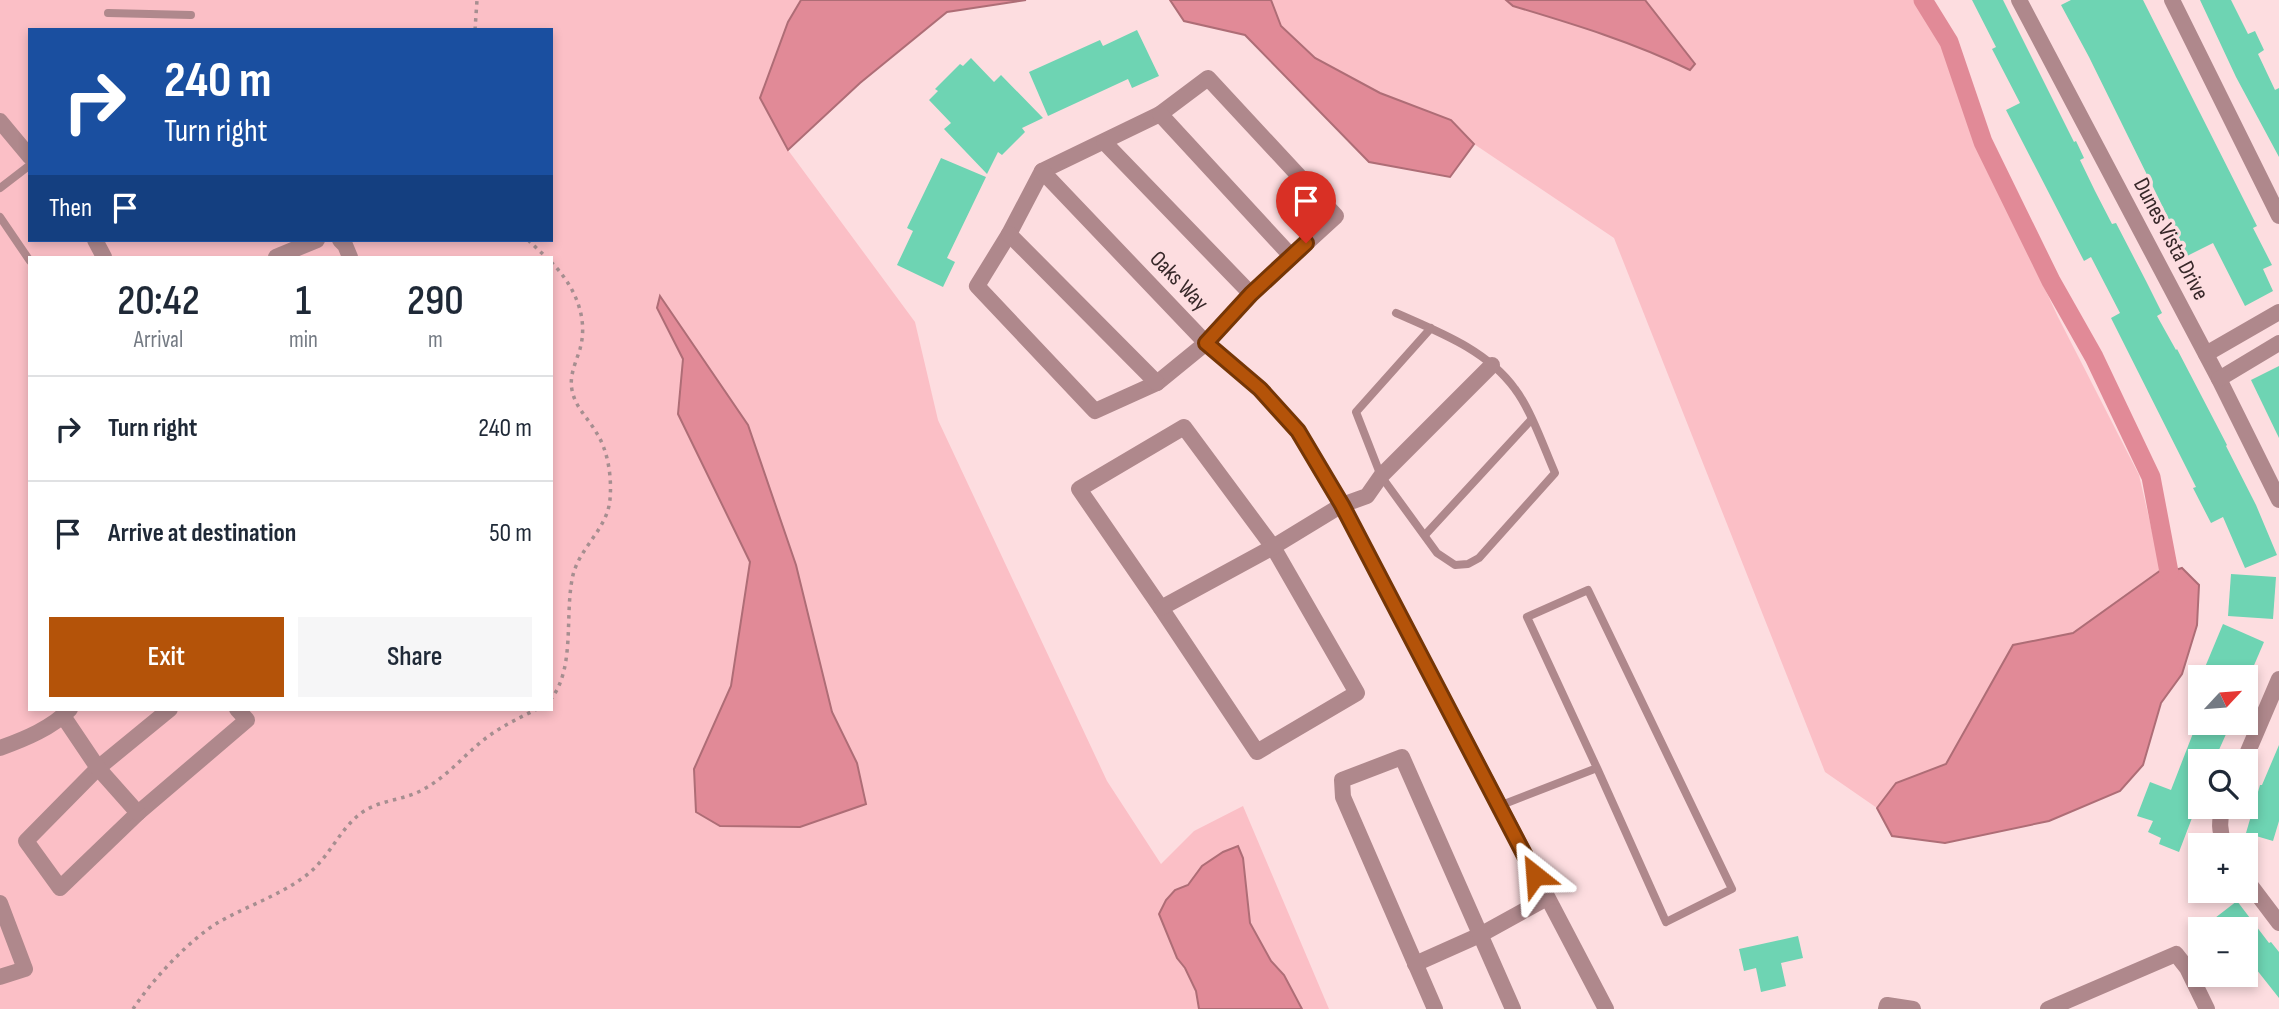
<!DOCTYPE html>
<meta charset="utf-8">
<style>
:root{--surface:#fff;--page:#f6f6f7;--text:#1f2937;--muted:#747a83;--line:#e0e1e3;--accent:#b45309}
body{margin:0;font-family:"Sofia Sans Condensed",sans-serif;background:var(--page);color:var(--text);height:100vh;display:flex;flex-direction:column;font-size:26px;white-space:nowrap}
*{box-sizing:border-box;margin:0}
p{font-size:23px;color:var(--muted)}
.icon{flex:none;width:38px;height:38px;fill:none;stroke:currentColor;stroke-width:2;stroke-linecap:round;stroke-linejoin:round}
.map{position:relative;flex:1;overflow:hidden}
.panel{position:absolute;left:28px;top:256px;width:525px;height:455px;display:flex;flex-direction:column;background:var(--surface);border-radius:0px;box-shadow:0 4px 10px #0003}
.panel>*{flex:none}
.top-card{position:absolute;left:28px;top:28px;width:525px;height:214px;border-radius:0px;box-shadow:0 4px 10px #0003;background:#1a4fa0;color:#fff;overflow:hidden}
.needle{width:46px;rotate:64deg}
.controls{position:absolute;left:2188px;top:665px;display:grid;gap:14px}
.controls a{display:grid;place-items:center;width:70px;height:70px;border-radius:0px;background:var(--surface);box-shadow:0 4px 10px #0003;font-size:35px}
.pin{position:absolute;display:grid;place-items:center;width:60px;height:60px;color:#fff;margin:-72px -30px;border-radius:50% 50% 50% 0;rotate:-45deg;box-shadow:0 0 7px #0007}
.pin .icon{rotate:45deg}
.me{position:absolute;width:77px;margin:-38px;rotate:332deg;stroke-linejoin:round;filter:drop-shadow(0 0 5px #0008)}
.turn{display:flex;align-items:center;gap:24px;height:147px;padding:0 21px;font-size:32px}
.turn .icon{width:91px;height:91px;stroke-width:2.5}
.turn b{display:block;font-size:49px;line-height:60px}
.then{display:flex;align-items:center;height:66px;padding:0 21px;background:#0003;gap:14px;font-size:26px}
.eta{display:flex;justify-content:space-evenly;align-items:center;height:119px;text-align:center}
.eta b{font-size:42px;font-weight:600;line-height:49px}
.primary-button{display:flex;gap:14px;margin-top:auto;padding:14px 21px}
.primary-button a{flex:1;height:80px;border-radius:0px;background:var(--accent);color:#fff;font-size:28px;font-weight:600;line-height:80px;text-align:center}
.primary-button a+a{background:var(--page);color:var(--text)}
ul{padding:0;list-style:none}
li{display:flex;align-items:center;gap:21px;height:105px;padding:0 21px;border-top:2px solid var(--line)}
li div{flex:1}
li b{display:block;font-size:26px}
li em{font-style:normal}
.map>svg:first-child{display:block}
.green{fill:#fbbfc6;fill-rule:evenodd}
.water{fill:#e18a97;stroke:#ae6d76;stroke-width:2}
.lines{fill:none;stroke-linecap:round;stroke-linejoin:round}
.canal{stroke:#e18a97;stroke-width:19}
.building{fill:#6ed4b3}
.path{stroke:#a68e90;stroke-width:3.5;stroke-dasharray:3.5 5;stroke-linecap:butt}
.lane{stroke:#af888c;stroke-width:8}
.street{stroke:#af888c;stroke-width:16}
.route-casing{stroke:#753606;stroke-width:18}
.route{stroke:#b45309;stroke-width:12}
.labels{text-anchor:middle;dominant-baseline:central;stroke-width:7;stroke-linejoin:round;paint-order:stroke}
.street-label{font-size:23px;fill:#372829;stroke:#fddde0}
</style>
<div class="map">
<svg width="2279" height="1009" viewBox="0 0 2279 1009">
<rect width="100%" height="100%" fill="#fddde0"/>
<g class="green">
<path d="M0,0H801L788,22L760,99L788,150L915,322L938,420L1107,781L1161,864L1194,831L1243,806L1329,1009H0ZM30,30H551V240H30ZM30,257H551V709H30Z"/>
<path d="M1271,0H1915L1943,44L1977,143L2058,317L2139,475L2161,570L2073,633L2013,645L1946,764L1896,783L1877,808L1825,772L1614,238L1474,144L1451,120L1380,93L1315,58L1281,26Z"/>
</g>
<g class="water">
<path d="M801,0H1026L947,12L860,83L788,150L760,98L788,22Z"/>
<path d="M1170,0H1271L1281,26L1315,58L1380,93L1451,120L1474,144L1450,177L1369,162L1245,35L1184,21Z"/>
<path d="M1506,0H1645L1695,64L1690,70C1633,42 1573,24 1513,6Z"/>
<path d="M660,296L748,425L796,565L832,712L857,763L866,804L800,827L720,826L696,812L694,769L731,686L750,562L678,414L683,359L657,308Z"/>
<path d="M2182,568L2199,585L2197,625L2182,674L2161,703L2143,765L2120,791L2049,821L1945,843L1892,836L1877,808L1896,783L1946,764L2013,645L2073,633L2161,570L2169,572Z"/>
<path d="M1238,846L1243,858L1250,923L1271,961L1284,975L1302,1009H1199L1196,991L1185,968L1177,958L1159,914L1166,900L1175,890L1188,885L1202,866L1223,852Z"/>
</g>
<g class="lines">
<path class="canal" d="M1923,0L1949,42L1983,142L2051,281L2094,357L2151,477L2169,572"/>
</g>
<g class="building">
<path d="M1972,0H2003L2074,142L2076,141L2084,158L2080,160L2095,191L2112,224L2116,223L2146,281L2162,313L2157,316L2176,350L2177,349L2227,445L2226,446L2256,505L2277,555L2245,568L2223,517L2211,523L2193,488L2196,487L2111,318L2120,313L2091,257L2084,261L2006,110L2020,103L1992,49L1996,47Z"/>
<path d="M2071,0H2143L2257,226L2253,228L2272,265L2263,269L2273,291L2245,306L2213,243L2187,256L2089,57L2061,5Z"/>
<path d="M2200,0H2231L2248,34L2255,31L2264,50L2258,54L2275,90L2279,88V157L2236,77Z"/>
<path d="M1137,30L1159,76L1132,88L1128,79L1048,116L1029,72L1100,40L1103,46Z"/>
<path d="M971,58L994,82L1001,75L1043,118L1022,128L1025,132L1002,155L998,152L987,174L944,129L951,123L929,100L938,91L935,89L960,64L963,66Z"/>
<path d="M941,158L986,177L947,258L955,262L943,287L897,265L913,231L907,228Z"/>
<path d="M2279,366V438L2251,380Z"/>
<path d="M2231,574L2276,577L2273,619L2228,616Z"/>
<path d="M2223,624L2264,642L2249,677H2215L2203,672Z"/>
<path d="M2197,723H2231L2214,761H2200V797L2179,852L2159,844L2161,838L2148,832L2153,821L2137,816L2150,782L2171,790Z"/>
<path d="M2279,745V821L2273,841L2246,833L2260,785H2262Z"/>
<path d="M2237,901L2269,943L2271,942L2279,952V998L2245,955V929H2223L2215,918Z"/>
<path d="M1798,936L1803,958L1781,963L1786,986L1761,992L1756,968L1744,971L1739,949Z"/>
</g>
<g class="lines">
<g class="path">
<path d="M475,30L477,0"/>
<path d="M528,240L546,257"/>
<path d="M551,262C574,285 589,317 580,349C576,362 569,376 572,390C575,407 588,418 596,432C608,450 612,477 610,499C608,528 580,547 573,575C564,613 576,667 551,699"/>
<path d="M133,1009C152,980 190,939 219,922C247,906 278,896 304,877C329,859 338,831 360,814C379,799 404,801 424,789C448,776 465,754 486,738C502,726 519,718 537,709"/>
</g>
<g class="lane">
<path d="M108,13L191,15"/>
<path d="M0,188L30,165"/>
<path d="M0,217L30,261"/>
<path d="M1396,313C1439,332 1487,350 1515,389C1531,410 1544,448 1555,473L1479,558L1468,564L1455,565L1437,553L1381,476L1356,412L1431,328"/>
<path d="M1425,535L1531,420"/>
<path d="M1499,806L1597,768L1666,922L1732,889L1588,590L1527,617L1597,768"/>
</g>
<g class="street">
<path d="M2019,0L2219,379L2279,500"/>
<path d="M2172,0L2279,216"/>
<path d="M1208,78L1336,216L1251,294L1206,343L1157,383L1095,411L977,286L1009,234L1042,171L1160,114Z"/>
<path d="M1160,114L1291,256"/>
<path d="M0,121L30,157"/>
<path d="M1104,142L1251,294"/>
<path d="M1042,171L1206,343L1260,389L1298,431L1342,505L1606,1009"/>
<path d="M1009,234L1157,383"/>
<path d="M95,240L104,257"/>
<path d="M340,240L345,245L350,257"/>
<path d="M276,257L317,240"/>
<path d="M2206,354L2279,312"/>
<path d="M2219,379L2279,343"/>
<path d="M1184,427L1273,547L1357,693L1257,752L1161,608L1079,489Z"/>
<path d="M1161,608L1273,547L1342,505L1367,496L1381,476L1492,365"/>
<path d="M170,709L98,768L26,841L60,888L138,813L247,720L237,709"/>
<path d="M63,716L98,768L138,813"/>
<path d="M0,748C25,739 52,728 70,709"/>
<path d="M2244,761L2279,679"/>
<path d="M2224,807C2218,820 2219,832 2225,845"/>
<path d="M2245,878L2279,923"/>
<path d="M0,903L25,969L0,977"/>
<path d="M1415,964L1480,935L1547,898"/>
<path d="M1435,1009L1343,797L1342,780L1402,757L1513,1009"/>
<path d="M1886,1009L1887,1005L1913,1009"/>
<path d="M2048,1009L2176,954L2187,968L2207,1009"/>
</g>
</g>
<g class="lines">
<defs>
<path id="route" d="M1306,243L1251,294L1206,343L1260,389L1298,431L1342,505L1535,875"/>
</defs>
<use href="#route" class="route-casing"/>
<use href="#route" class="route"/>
</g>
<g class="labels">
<g class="street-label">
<text transform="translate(2171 239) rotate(62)">Dunes Vista Drive</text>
<text transform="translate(1179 281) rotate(46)">Oaks Way</text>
</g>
</g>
</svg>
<div class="controls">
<a><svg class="needle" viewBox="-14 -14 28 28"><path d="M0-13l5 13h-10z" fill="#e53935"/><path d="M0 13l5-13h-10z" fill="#747a83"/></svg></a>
<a><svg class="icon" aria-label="search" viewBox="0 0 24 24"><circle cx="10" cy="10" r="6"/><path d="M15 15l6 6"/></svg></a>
<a>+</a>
<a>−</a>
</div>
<div class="pin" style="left:1306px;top:243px;background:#d93025"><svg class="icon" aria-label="arrive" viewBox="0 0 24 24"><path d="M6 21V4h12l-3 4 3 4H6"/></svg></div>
<svg class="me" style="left:1535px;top:875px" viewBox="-20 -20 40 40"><path d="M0-17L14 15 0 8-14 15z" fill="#b45309" stroke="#fff" stroke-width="4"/></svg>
<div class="top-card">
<div class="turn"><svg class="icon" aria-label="right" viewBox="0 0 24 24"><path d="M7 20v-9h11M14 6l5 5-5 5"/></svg><div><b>240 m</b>Turn right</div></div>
<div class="then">Then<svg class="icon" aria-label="arrive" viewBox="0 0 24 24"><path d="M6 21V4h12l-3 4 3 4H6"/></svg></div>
</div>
<section class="panel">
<div class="eta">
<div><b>20:42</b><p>Arrival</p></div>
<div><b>1</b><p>min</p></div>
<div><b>290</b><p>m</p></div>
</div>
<ul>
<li><svg class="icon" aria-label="right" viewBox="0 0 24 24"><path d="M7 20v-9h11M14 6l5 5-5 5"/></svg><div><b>Turn right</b></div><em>240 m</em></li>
<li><svg class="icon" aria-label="arrive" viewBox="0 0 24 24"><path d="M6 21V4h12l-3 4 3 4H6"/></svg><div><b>Arrive at destination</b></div><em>50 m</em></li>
</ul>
<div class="primary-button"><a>Exit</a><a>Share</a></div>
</section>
</div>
